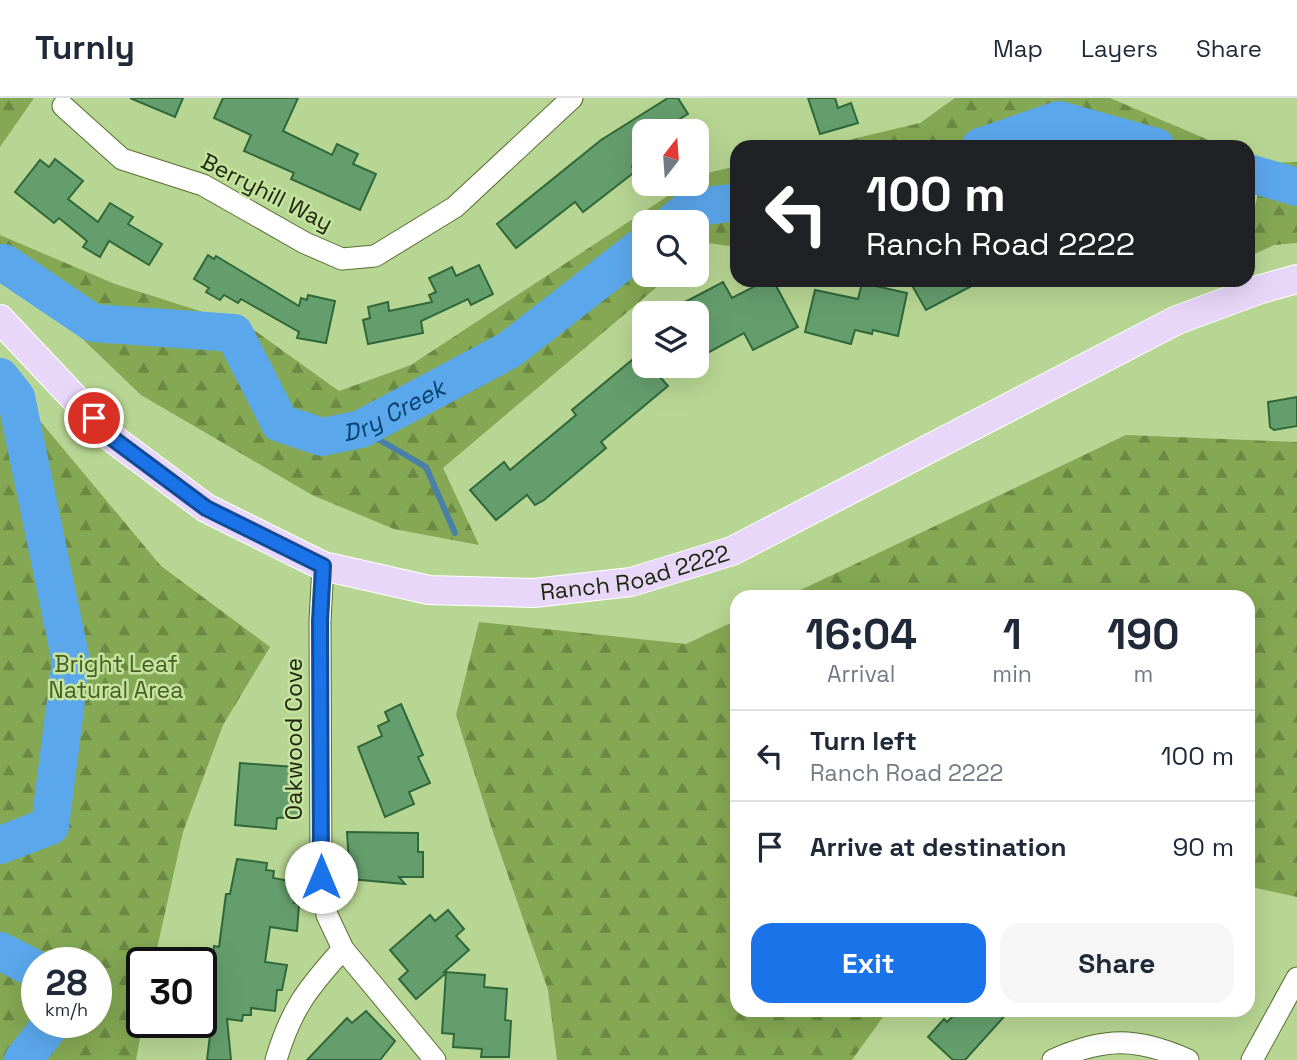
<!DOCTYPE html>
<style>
:root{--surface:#fff;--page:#f6f6f7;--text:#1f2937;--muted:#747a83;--line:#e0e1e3;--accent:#1a73e8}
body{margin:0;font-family:"Space Grotesk",sans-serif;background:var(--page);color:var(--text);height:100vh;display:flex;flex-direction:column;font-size:26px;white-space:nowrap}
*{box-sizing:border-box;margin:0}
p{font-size:23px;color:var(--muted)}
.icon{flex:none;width:38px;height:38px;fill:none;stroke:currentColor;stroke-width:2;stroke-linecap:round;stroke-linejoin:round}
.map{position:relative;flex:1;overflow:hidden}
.side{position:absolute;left:730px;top:492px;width:525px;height:427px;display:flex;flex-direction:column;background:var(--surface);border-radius:21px;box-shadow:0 7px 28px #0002}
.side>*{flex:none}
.banner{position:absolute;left:730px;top:42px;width:525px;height:147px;border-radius:21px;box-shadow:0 7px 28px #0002;background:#202124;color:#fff;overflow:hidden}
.needle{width:46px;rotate:17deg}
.controls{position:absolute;left:632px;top:21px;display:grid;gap:14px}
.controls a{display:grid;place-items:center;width:77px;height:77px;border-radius:14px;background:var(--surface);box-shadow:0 7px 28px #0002;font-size:35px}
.speed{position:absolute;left:21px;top:849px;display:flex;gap:14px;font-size:35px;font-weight:700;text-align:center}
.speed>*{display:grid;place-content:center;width:91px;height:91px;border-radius:50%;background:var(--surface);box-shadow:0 7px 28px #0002;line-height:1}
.speed small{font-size:18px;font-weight:400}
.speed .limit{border:4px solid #111;border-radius:10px;background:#fff;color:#111}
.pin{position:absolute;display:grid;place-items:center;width:60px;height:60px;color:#fff;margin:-30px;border:4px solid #fff;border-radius:50%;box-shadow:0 2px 7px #0007}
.me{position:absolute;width:77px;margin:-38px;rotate:0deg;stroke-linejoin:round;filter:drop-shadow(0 0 5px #0008)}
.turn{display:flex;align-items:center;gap:24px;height:147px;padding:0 21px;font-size:32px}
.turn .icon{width:91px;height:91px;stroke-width:2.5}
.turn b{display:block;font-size:49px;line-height:60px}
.eta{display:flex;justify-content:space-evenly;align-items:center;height:119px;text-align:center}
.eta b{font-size:42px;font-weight:600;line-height:49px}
.cta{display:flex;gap:14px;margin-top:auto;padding:14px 21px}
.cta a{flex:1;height:80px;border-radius:21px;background:var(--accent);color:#fff;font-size:28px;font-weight:600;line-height:80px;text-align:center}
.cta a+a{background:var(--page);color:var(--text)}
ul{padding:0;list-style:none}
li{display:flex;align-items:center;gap:21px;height:91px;padding:0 21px;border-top:2px solid var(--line)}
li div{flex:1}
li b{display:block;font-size:26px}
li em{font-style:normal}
header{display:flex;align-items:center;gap:42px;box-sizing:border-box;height:98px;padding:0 35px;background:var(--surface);border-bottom:2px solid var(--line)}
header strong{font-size:33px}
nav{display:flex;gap:38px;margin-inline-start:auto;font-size:24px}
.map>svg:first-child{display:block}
.forest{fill:url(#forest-firs);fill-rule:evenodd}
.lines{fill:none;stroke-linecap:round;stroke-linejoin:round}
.stream{stroke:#4880a9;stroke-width:6}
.river{stroke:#5ba7ec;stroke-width:38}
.building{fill:#659e6d;stroke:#30683a;stroke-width:2}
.minor-casing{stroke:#567030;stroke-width:23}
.major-casing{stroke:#fff;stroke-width:30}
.minor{stroke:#fff;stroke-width:21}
.major{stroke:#e8d7f9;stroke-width:28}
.route-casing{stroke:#114b97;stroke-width:18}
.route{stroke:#1a73e8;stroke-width:12}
.labels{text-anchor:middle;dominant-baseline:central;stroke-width:5;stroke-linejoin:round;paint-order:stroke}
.street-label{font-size:23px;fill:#1c260c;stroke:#c5e39f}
.park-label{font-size:23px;fill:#476020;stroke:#c5e39f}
.water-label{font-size:24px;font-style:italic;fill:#023f6b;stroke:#c5e39f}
</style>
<header>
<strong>Turnly</strong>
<nav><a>Map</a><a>Layers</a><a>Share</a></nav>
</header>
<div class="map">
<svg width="1297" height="962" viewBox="0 0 1297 962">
<defs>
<pattern id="forest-firs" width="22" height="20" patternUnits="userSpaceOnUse" patternTransform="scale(1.75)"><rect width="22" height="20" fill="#84a853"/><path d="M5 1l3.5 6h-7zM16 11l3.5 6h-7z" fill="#6b8943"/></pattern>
</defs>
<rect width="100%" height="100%" fill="#b8d693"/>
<g class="forest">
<path d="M0,0H34L0,49Z"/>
<path d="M955,0H1110L1225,49H819L920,25Z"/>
<path d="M1297,64V145L1274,147L1248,159V139L1265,65Z"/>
<path d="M737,68V149L708,145L697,155L696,124H644V177H671L443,370L479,447L394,431L312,397L141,297L0,162V137L115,186L250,229L339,293L411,267L686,86H696L699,77Z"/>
<path d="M0,275L161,468L270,549L223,627L183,734L154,864H142L143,924L136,962H0ZM37,864H96V924H37Z"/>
<path d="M1126,337L1297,344V799L1248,788V499H786Z"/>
<path d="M737,522V912H888L852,962H557L548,892L494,737L456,617L479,524L686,546Z"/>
</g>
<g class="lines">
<path class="stream" d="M361,331L426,369L455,435"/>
<g class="river">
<path d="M980,49L1059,22L1156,49"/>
<path d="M1248,75L1297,89"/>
<path d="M673,124L691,110L737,104"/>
<path id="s1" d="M4,165L93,225L234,235L280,325L322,339L361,331L509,252L644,147"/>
<path d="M0,279L16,299L71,563L50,728L0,747"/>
<path d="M0,853L37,872"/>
<path d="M23,962L53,924"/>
</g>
</g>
<g class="building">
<path d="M130,0H183L175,19Z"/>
<path d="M223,0H298L283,33L332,57L337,46L358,56L353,66L376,76L360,112L291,81L294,75L244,53L251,37L214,20Z"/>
<path d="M668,0H678L688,16L659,33H644V58L634,64L632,69L636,73L583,114L575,104L516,150L497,126L601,42Z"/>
<path d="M808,0H835L838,10L851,5L858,25L820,36Z"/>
<path d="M55,61L83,83L68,101L98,124L110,105L133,119L128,126L162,146L149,167L109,143L100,159L83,149L87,143L59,120L54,125L15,94L40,62L49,69Z"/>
<path d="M208,157L214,161L216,158L299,208L301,200L307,202L308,197L335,203L326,245L297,240L299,234L241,201L238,205L224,197L220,202L206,194L209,190L194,181Z"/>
<path d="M479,167L493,196L471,207L468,201L421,223L423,235L368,246L363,222L370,220L368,209L388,204L389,213L432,204L429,197L436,194L429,180L452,169L456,178Z"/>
<path d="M767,182H773L798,229L753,252L744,235L702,258L696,247V215H664L723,184L732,200Z"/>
<path d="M909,182H983L926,212Z"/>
<path d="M862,185L907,195L898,238L873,232L872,236L855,232L851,246L805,234L815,192L858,201Z"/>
<path d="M644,252V268H673L660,279L668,288L601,344L606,350L544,402L535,407L527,397L496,422L470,392L504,364L510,372L576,317L572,312Z"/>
<path d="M1297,299V328L1274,332L1270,329L1268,304Z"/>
<path d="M401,606L423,657L418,659L430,685L409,694L414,706L385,719L358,649L382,638L378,628L389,623L385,614Z"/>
<path d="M240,665L294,669L292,687L296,688L300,701L299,719L277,720L276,731L235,727Z"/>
<path d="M347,734L418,735V754H423V779H399L405,786L350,781Z"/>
<path d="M237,761L267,765L266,772L274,773L273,780L296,784L294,805L299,806L297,833L270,829L265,864L287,867L282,892H277L275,913L251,910V917H243L242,923L227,921L231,962H207L214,904H210L213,884H210L214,848L219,849L226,796H230Z"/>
<path d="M448,812L464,831L456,838L469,852L444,874L485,877L484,889L507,891L505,922L511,923L509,959H481L482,951L453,949L454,936L442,935L446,875L416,901L399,881L408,873L390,852L430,817L435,823Z"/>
<path d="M959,912H1010L965,962H953L928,939L944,921L947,924Z"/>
<path d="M366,913L395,943L380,962H307L347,920L352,925Z"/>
</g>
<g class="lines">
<defs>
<g id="minor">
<path d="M63,8L122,61L203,87L305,145L342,161L375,158L455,109L572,0"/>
<path d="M323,468L320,523L321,779L327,817L343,851"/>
<path d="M276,962C291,911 308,890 343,851L435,962"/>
<path d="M1053,962C1104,939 1137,939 1188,962"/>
<path d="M1252,962L1297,880"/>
</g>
<g id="major">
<path id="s2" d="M0,221L112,340L206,410L323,468L429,492L534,495L631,484L732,453L1177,222L1261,191L1297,181"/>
</g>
</defs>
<use href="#minor" class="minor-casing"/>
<use href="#major" class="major-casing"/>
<use href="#minor" class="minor"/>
<use href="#major" class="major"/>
</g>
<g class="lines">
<defs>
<path id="route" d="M94,320L112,340L206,410L323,468L320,523L321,779"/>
</defs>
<use href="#route" class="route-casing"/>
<use href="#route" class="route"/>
</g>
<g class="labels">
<g class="street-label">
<text transform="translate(267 94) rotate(27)">Berryhill Way</text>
<text stroke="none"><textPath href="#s2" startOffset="728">Ranch Road 2222</textPath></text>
<text transform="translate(294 641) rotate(-90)">Oakwood Cove</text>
</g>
<g class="park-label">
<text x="116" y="566">Bright Leaf<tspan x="116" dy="26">Natural Area</tspan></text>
</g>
<g class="water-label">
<text stroke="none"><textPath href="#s1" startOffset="471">Dry Creek</textPath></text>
</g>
</g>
</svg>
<div class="controls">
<a><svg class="needle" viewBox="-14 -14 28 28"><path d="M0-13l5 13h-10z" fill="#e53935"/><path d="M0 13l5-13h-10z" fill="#747a83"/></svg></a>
<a><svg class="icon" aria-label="search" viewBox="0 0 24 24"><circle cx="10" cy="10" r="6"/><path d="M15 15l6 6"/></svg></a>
<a><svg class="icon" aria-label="layers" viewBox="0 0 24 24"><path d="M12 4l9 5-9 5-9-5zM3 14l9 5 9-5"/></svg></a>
</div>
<div class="speed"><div>28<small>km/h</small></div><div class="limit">30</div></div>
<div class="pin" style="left:94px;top:320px;background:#d93025"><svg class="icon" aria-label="arrive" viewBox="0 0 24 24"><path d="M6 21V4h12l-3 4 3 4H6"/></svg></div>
<svg class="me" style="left:321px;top:779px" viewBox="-20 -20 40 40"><circle r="19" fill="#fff"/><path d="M0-13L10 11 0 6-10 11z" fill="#1a73e8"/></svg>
<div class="banner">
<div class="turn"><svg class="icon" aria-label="left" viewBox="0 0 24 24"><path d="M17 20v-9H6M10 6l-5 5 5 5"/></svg><div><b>100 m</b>Ranch Road 2222</div></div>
</div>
<section class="side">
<div class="eta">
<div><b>16:04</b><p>Arrival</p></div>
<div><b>1</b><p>min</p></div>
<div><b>190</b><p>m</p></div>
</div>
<ul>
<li><svg class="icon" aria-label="left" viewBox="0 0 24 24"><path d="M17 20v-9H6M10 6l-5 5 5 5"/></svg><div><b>Turn left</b><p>Ranch Road 2222</p></div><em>100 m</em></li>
<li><svg class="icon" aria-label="arrive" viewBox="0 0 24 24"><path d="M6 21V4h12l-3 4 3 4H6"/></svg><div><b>Arrive at destination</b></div><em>90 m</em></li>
</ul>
<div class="cta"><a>Exit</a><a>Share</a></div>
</section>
</div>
